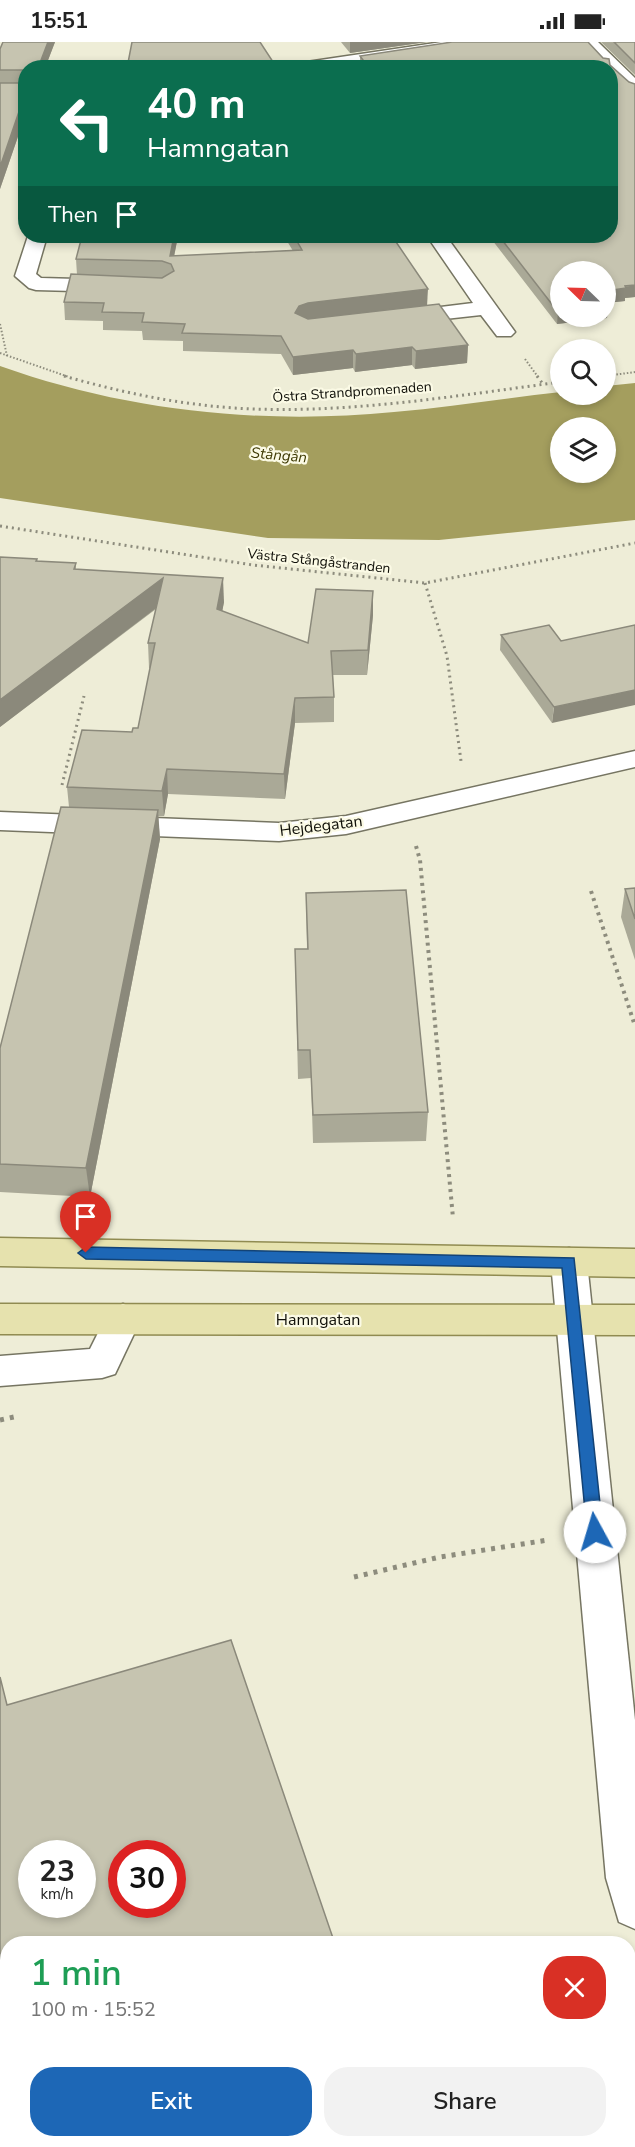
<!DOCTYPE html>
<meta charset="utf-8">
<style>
:root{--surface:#fff;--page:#f2f2f2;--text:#222;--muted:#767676;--accent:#1d67b6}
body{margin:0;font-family:"Nunito Sans",sans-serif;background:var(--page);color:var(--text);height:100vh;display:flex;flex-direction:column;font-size:22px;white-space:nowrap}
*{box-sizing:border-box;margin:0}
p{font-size:20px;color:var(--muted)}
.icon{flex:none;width:33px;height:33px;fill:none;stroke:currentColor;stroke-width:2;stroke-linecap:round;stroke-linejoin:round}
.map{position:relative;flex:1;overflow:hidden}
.drawer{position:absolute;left:0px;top:1894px;width:636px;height:212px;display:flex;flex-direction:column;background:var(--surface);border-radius:24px 24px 0 0;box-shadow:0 3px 9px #0003}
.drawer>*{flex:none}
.hud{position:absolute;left:18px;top:18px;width:600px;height:183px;border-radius:24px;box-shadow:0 3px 9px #0003;background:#0b6e4f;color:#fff;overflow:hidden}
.needle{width:39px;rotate:293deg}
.controls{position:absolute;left:550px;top:219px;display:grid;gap:12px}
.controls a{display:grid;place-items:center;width:66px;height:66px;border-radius:50%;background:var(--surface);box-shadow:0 3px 9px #0003;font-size:30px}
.speed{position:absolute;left:18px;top:1798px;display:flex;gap:12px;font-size:30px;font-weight:700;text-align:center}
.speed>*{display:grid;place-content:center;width:78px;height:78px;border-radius:50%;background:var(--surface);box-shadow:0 3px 9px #0003;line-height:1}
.speed small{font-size:15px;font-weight:400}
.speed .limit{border:9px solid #d22;background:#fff;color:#111}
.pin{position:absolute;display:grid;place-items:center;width:51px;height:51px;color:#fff;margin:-62px -26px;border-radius:50% 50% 50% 0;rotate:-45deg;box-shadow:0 0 6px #0007}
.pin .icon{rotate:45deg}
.me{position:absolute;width:66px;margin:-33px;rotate:354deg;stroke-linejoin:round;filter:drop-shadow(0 0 4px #0008)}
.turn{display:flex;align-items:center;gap:21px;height:126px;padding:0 30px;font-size:27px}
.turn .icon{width:78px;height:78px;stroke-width:2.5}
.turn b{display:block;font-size:42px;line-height:51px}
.then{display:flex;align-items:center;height:57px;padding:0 30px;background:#0003;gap:12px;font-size:22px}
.round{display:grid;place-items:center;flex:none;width:63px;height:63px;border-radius:24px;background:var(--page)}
.summary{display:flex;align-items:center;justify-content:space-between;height:102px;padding:0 30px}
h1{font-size:36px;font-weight:600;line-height:45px;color:#1e9e55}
.primary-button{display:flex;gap:12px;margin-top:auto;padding:12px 30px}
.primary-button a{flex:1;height:69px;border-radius:24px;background:var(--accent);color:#fff;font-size:24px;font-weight:600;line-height:69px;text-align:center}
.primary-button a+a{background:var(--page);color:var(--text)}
.status{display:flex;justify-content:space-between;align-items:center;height:42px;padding:0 30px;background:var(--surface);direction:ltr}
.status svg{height:16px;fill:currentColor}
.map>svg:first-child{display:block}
.water{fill:#a49e5e;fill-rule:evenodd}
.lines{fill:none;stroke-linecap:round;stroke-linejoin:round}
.minor-casing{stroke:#767562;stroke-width:3}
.major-casing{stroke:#908b51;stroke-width:3}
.path-far3{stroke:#8d8c7d;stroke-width:2;stroke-dasharray:1.5 2;stroke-linecap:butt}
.path-far2{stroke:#8d8c7d;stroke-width:3;stroke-dasharray:2 4;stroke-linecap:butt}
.path-far1{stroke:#8d8c7d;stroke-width:4;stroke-dasharray:3 4.5;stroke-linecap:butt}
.path{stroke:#8d8c7d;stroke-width:5;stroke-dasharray:4 6;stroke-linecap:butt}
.minor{fill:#fff;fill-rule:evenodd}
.major{fill:#e6e2ae;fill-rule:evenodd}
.wall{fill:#aaa997}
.shaded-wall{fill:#8b897b}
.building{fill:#c6c4b0;stroke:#8b897b;stroke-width:1.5;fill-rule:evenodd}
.route{fill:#1d67b6;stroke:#134376;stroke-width:1.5}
.labels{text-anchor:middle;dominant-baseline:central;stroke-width:4.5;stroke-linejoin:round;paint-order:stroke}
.far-street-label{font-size:14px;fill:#0f0f08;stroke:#fbfae5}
.far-water-label{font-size:15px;font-style:italic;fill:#3e3903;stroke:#fbfae5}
.street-label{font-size:16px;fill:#0f0f08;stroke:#fbfae5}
</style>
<div class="status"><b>15:51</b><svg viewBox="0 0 49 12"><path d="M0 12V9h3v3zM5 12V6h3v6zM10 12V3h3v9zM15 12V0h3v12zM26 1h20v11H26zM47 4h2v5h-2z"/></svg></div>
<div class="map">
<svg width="635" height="2105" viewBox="0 0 635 2105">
<rect width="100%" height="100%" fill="#eeedd7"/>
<path class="water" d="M0,324C126,369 261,383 394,370C450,365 505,356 561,350V352H606V344L635,341V478L439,498L268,496L0,456ZM561,386H606V430H561Z"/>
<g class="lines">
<defs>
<g id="minor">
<path d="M442,0H484L476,5L338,26H292L300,21Z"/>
<path d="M580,0H598L635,36V51L629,50L610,32V26H604Z"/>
<path d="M28,194H47L36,232L41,236L113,238L120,240L123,244L120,248L113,250L36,248L29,246L15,234Z"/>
<path d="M427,194H446L515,290L511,294H497L481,273L400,282L393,280L390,276L393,272L400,270L473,261Z"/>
<path d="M635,709V725L346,792L279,799L0,788V770L279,781L346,774Z"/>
<path d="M569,1206L582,1210L587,1220L635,1678V1887L619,1880L606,1836L551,1220L556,1210Z"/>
<path d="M123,1262L136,1267L141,1277L115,1332L102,1336L0,1344V1314L90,1307L110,1267Z"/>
</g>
<g id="major">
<path d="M0,1196L635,1207V1235L0,1224Z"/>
<path d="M0,1262L635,1263V1293L0,1292Z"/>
</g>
</defs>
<use href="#minor" class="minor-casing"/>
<use href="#major" class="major-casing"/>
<g class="path-far3">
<path d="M0,282L7,314"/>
<path d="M0,311L69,335"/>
<path d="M525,317L538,335"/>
<path d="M606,334L635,330"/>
</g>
<g class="path-far2">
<path d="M64,334C120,350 176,362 234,366C343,373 454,354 561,340"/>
<path d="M537,334L543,342"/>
<path d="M606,334H609"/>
<path d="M0,484L253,523L425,541L635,501"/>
<path d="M425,541L447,614L461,719"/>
<path d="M62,743L84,654"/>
</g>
<g class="path-far1">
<path d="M416,804L420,818L453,1176"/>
<path d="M591,849L635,984"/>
</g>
<g class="path">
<path d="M0,1378L14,1375"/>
<path d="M354,1535L440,1515L548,1498"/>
</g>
<use href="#minor" class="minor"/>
<use href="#major" class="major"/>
</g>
<g class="wall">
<path d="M3,0H55L45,26H26V74H25L0,147V7Z"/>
<path d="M341,0H427L350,11Z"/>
<path d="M452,0H588L603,16L609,17L610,23L629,40L635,42V255L625,256V259L606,261V230H561V274H606V261L608,264L607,276L557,282L489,194H610V26L360,25V14Z"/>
<path d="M601,0H635V33Z"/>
<path d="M82,194H178L174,214L293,209L284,194H392L427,264L468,303L467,321L415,327L412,323L355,330L353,326L293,333L281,312L183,309V299L143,298L142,289L103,288V279L65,278L64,260L77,233L76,217Z"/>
<path d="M37,517L38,520L76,521V528L224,560L222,569L308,601L373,549V573L367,633H333L334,655V680L295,681L285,757L168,752L164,774H158L160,797L90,1155L0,1150V1006L69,765L67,745L138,686L150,626H149L148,601L156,567L0,685Z"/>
<path d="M501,593L561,599L552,681L500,608Z"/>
<path d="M635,846V918L621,875L625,847Z"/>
<path d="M306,851L428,1070L426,1099L313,1101L311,1036L298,1037L295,907H307Z"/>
</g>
<g class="shaded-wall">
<path d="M48,0H55L45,26H38Z"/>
<path d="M350,0H427L350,11Z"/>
<path d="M23,58L25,74L0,147V125Z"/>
<path d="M174,194H178L172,225L170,214Z"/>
<path d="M635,243V255L625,256V259L606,261V249Z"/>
<path d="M428,247L427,264L308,279L295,271L299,264L308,261Z"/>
<path d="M606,264H608L607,276L557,282L558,270L561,269V274H606Z"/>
<path d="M468,303L467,321L415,327L416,309Z"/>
<path d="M412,305V323L355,330L356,312Z"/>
<path d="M353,308V326L293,333V315Z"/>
<path d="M163,536L164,560L0,685V658Z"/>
<path d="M223,536L224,560L218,592L217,567Z"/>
<path d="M373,549V573L367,633L368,608Z"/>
<path d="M635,648V663L552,681L554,665Z"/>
<path d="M295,656V681L285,757L284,732Z"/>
<path d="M167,727L168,752L164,774L162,749Z"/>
<path d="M158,768L160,797L90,1155L86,1126Z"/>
<path d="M118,2098H153L135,2105H120Z"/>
</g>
<g class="building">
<path d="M3,0H48L38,26H26V28H0V7Z"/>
<path d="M132,0H260L277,26H127Z"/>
<path d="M452,0H588L603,16L609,17L610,23L629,40L635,42V243L625,244L626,246L606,249V230H561V269L558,270L499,194H610V26H369L360,14Z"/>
<path d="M614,0H635V21Z"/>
<path d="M0,41H26V58H23L0,125Z"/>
<path d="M82,194H174L170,214L302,208L294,194H392L428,247L308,261L299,264L295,271L308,277L439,262L468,303L416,309L412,305L356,312L353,308L293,315L281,294L182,291L185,282L142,280L144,271L102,270L104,261L64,260L71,232L162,236L174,229L171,222L162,219L76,217Z"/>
<path d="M0,515L37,517L36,519L76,521L74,527L223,536L217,567L308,601L316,547L373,549L368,608L331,609L334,655L295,656L284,732L167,727L162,749L67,745L82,688L132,690L133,686H138L155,601H148L163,536L0,658Z"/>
<path d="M549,583L561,599L635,583V648L554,665L501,593Z"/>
<path d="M61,765L158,768L86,1126L0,1122V1006Z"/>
<path d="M635,846V877L625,847Z"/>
<path d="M406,848L428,1070L313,1073L310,1008H298L295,907H308L306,851Z"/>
<path d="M231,1598L335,1902H8V2098H119L120,2105H0V1635L7,1663ZM32,1812H82V1863H32ZM122,1812H172V1863H122Z"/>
</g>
<path class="route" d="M86,1205L574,1216L603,1490L601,1495H589L587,1490L562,1226L86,1217L78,1211Z"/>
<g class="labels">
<g class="far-street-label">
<text transform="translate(352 350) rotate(-4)">Östra Strandpromenaden</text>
<text transform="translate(319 519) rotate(6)">Västra Stångåstranden</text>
</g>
<g class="far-water-label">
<text transform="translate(279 413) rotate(5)">Stångån</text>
</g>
<g class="street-label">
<text transform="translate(321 784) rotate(-7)">Hejdegatan</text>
<text x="318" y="1278">Hamngatan</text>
</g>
</g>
</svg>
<div class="controls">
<a><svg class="needle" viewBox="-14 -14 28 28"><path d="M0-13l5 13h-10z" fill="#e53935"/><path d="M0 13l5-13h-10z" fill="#767676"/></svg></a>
<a><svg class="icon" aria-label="search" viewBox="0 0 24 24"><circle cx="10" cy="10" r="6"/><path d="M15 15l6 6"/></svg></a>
<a><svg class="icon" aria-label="layers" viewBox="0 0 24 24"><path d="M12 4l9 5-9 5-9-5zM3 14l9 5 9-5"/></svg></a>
</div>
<div class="speed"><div>23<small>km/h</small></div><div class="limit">30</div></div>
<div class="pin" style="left:86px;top:1211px;background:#d93025"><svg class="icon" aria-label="arrive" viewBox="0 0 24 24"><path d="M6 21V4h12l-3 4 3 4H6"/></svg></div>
<svg class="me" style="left:595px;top:1490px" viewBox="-20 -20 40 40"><circle r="19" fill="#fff"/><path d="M0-13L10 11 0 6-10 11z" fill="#1d67b6"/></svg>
<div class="hud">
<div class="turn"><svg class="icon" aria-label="left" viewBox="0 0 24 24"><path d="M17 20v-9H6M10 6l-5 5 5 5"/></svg><div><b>40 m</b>Hamngatan</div></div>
<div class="then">Then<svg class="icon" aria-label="arrive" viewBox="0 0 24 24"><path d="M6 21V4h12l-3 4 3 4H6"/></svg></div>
</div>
<section class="drawer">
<div class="summary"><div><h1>1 min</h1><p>100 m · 15:52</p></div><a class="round" style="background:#d93025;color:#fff"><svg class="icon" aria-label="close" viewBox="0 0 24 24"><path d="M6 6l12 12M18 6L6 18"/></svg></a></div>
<div class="primary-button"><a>Exit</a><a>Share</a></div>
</section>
</div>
